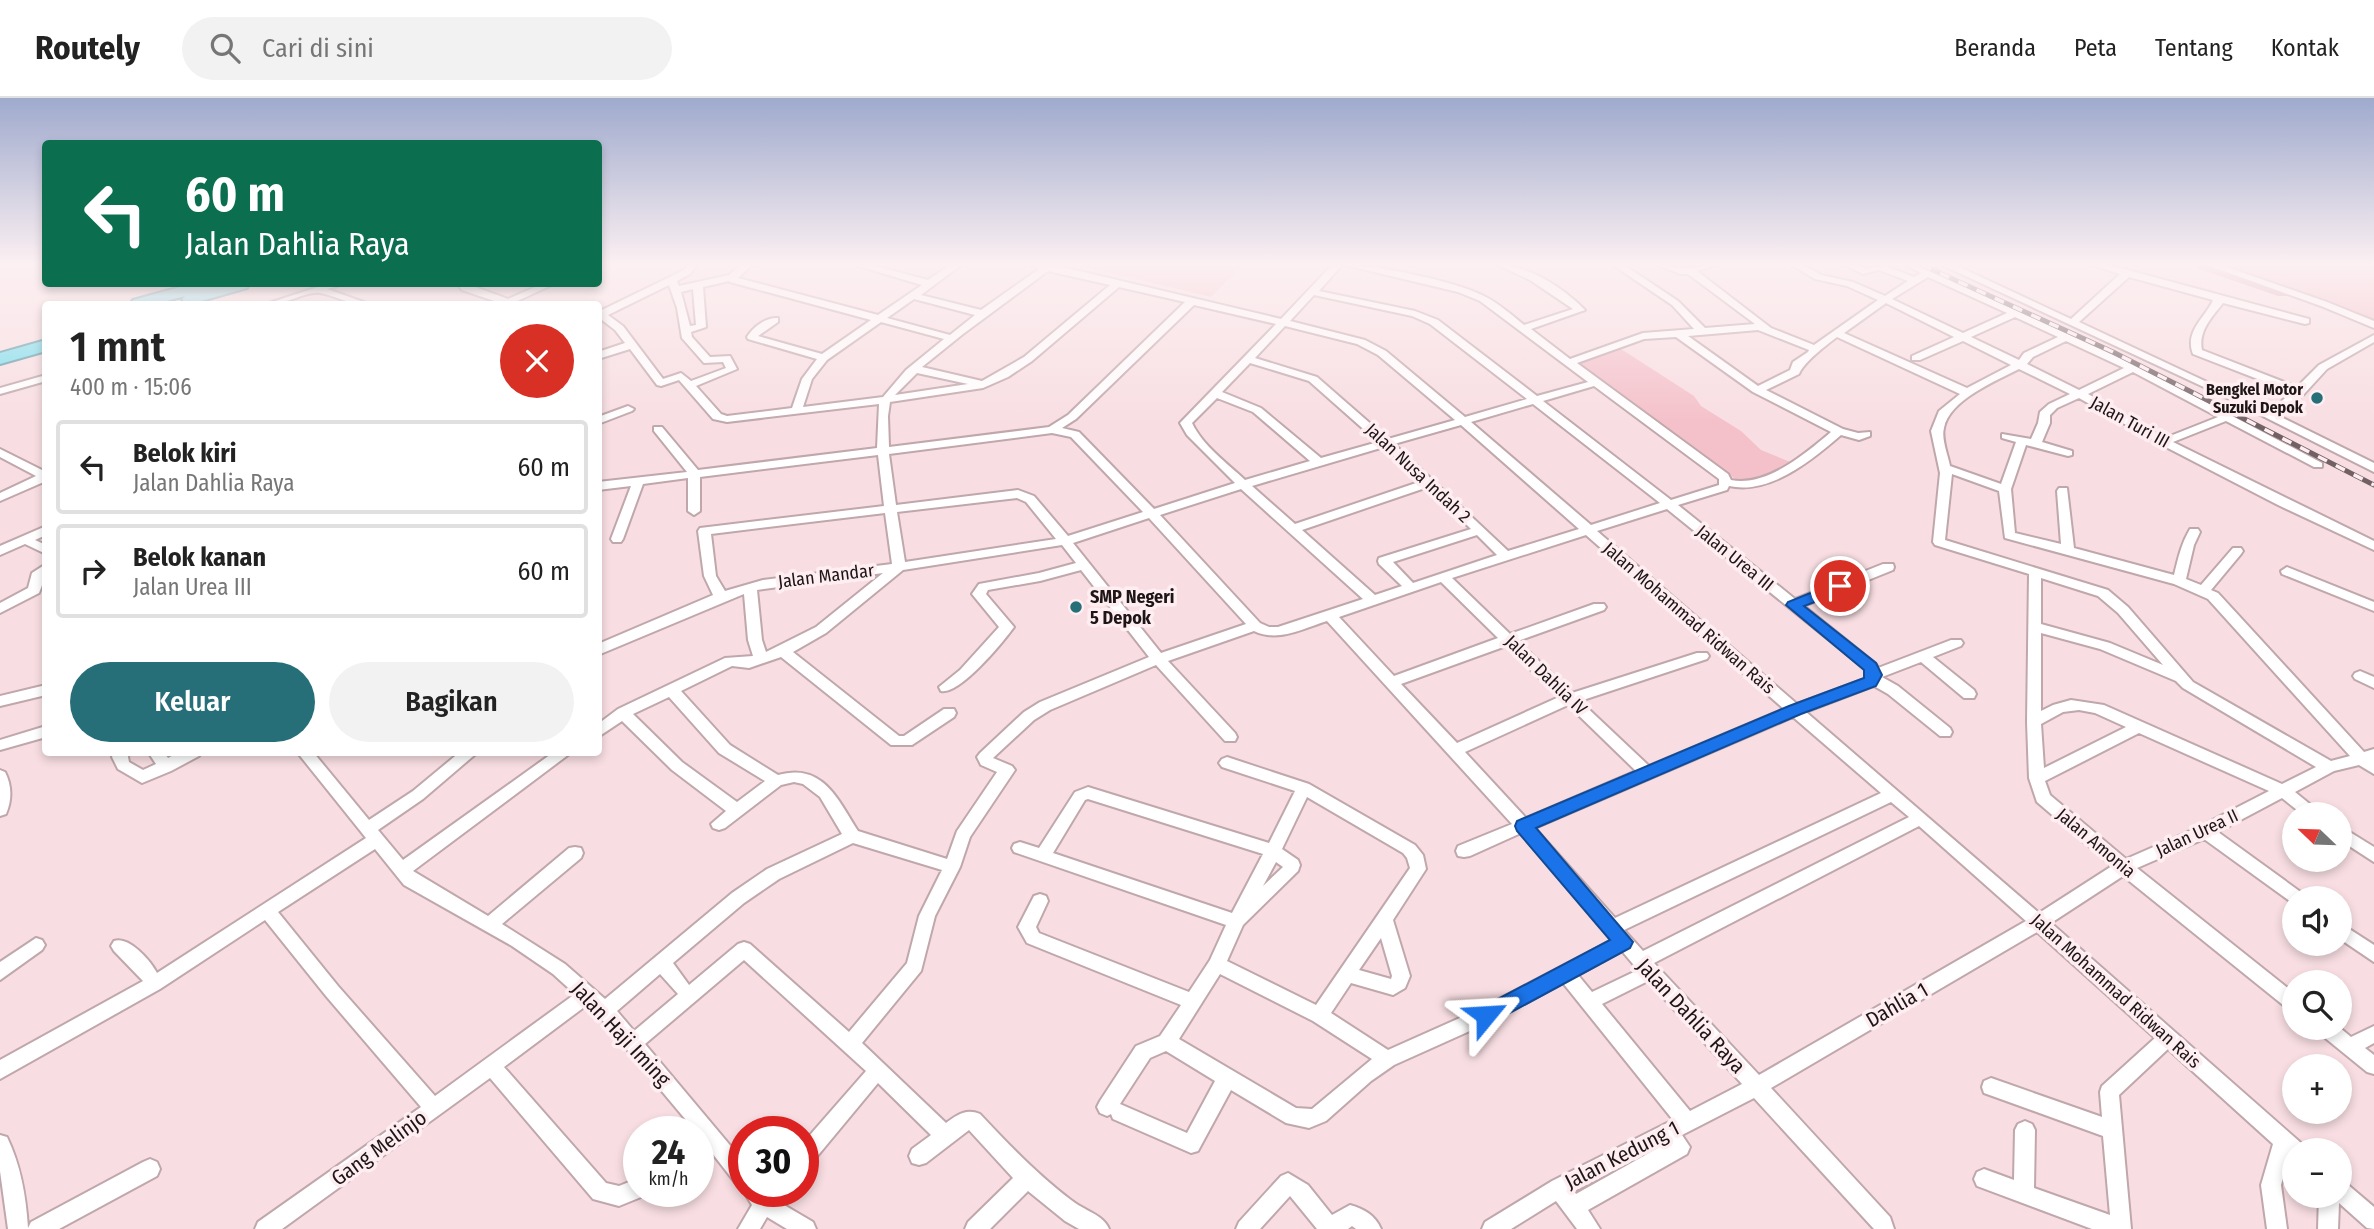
<!DOCTYPE html>
<html lang="id">
<meta charset="utf-8">
<style>
:root{--surface:#fff;--page:#f2f2f2;--text:#222;--muted:#767676;--line:#e0e0e0;--accent:#266f79}
body{margin:0;font-family:"Fira Sans Condensed",sans-serif;background:var(--page);color:var(--text);height:100vh;display:flex;flex-direction:column;font-size:26px;white-space:nowrap}
*{box-sizing:border-box;margin:0}
p{font-size:23px;color:var(--muted)}
.icon{flex:none;width:38px;height:38px;fill:none;stroke:currentColor;stroke-width:2;stroke-linecap:round;stroke-linejoin:round}
.map{position:relative;flex:1;overflow:hidden}
.panel{position:absolute;left:42px;top:203px;width:560px;height:455px;display:flex;flex-direction:column;background:var(--surface);border-radius:7px;box-shadow:0 4px 10px #0003}
.panel>*{flex:none}
.guide{position:absolute;left:42px;top:42px;width:560px;height:147px;border-radius:7px;box-shadow:0 4px 10px #0003;background:#0b6e4f;color:#fff;overflow:hidden}
.needle{width:46px;rotate:293deg}
.fabs{position:absolute;left:2282px;top:704px;display:grid;gap:14px}
.fabs a{display:grid;place-items:center;width:70px;height:70px;border-radius:50%;background:var(--surface);box-shadow:0 4px 10px #0003;font-size:35px}
.speed{position:absolute;left:623px;top:1018px;display:flex;gap:14px;font-size:35px;font-weight:700;text-align:center}
.speed>*{display:grid;place-content:center;width:91px;height:91px;border-radius:50%;background:var(--surface);box-shadow:0 4px 10px #0003;line-height:1}
.speed small{font-size:18px;font-weight:400}
.speed .limit{border:10px solid #d22;background:#fff;color:#111}
.pin{position:absolute;display:grid;place-items:center;width:60px;height:60px;color:#fff;margin:-30px;border:4px solid #fff;border-radius:50%;box-shadow:0 2px 7px #0007}
.me{position:absolute;width:77px;margin:-38px;rotate:63deg;stroke-linejoin:round;filter:drop-shadow(0 0 5px #0008)}
.turn{display:flex;align-items:center;gap:24px;height:147px;padding:0 28px;font-size:32px}
.turn .icon{width:91px;height:91px;stroke-width:2.5}
.turn b{display:block;font-size:49px;line-height:60px}
.round{display:grid;place-items:center;flex:none;width:74px;height:74px;border-radius:37px;background:var(--page)}
.summary{display:flex;align-items:center;justify-content:space-between;height:119px;padding:0 28px}
h1{font-size:42px;font-weight:600;line-height:52px}
.button{display:flex;gap:14px;margin-top:auto;padding:14px 28px}
.button a{flex:1;height:80px;border-radius:42px;background:var(--accent);color:#fff;font-size:28px;font-weight:600;line-height:80px;text-align:center}
.button a+a{background:var(--page);color:var(--text)}
ul{padding:0;list-style:none}
li{display:flex;align-items:center;gap:21px;height:94px;margin:0 14px 10px;padding:0 14px;border:4px solid var(--line);border-radius:7px}
li div{flex:1}
li b{display:block;font-size:26px}
li em{font-style:normal}
header{display:flex;align-items:center;gap:42px;box-sizing:border-box;height:98px;padding:0 35px;background:var(--surface);border-bottom:2px solid var(--line)}
header strong{font-size:33px}
nav{display:flex;gap:38px;margin-inline-start:auto;font-size:24px}
.search{width:490px;height:63px;background:var(--page);display:flex;align-items:center;gap:18px;box-sizing:border-box;padding:0 24px;border-radius:38px;color:var(--muted);font-size:26px}
.map>svg:first-child{display:block}
.green{fill:#f4c0c9}
.lines{fill:none;stroke-linecap:round;stroke-linejoin:round}
.river{fill:#d19ca5;fill-rule:evenodd}
.street-casing{stroke:#c0a7ab;stroke-width:4}
.highway-casing{stroke:#5698a2;stroke-width:4}
.street{fill:#fff;fill-rule:evenodd}
.highway{fill:#74deed;fill-rule:evenodd}
.rail-casing{stroke:#716164;stroke-width:5}
.rail{stroke:#feeef1;stroke-width:3.5;stroke-dasharray:10;stroke-linecap:butt}
.route{fill:#1a73e8;stroke:#114b97;stroke-width:2}
.poi-dot{fill:#266f79;stroke:#feeef1;stroke-width:2.5}
.labels{text-anchor:middle;dominant-baseline:central;stroke-width:7;stroke-linejoin:round;paint-order:stroke}
.far-poi-label{font-size:16px;font-weight:bold;fill:#1e1517;stroke:#feeef1;text-anchor:end}
.street-label{font-size:18px;fill:#1e1517;stroke:#feeef1}
.poi-label{font-size:18px;font-weight:bold;fill:#1e1517;stroke:#feeef1;text-anchor:start}
.near-street-label{font-size:21px;fill:#1e1517;stroke:#feeef1}
</style>
<header>
<strong>Routely</strong>
<div class="search"><svg class="icon" aria-label="search" viewBox="0 0 24 24"><circle cx="10" cy="10" r="6"/><path d="M15 15l6 6"/></svg>Cari di sini</div>
<nav><a>Beranda</a><a>Peta</a><a>Tentang</a><a>Kontak</a></nav>
</header>
<div class="map">
<svg width="2374" height="1131" viewBox="0 0 2374 1131">
<rect width="100%" height="100%" fill="#f8dee2"/>
<g class="green">
<path d="M1077,167H1243L1211,199Z"/>
<path d="M2220,167H2374V223L2316,200L2219,169Z"/>
<path d="M1618,249L1694,298L1701,308L1741,333L1761,352L1795,366C1778,375 1758,386 1738,383L1575,262Z"/>
</g>
<g class="lines">
<path class="river" d="M2196,167H2223L2290,190L2293,194L2290,198H2278L2199,171Z"/>
<defs>
<g id="street">
<path d="M688,167H697L690,176L677,183L679,188L729,177L741,167H752L738,180L878,217L922,187L855,167H871L928,182L950,167H961L921,197L981,212L1039,171L1032,167H1054L1281,221L1332,167H1342L1319,193L1415,213L1438,222L1537,298L1588,284L1480,203L1458,194L1345,167C1378,167 1454,183 1484,198C1498,205 1512,217 1524,227L1573,211L1530,182L1498,167C1529,167 1563,190 1585,212L1531,231L1570,261L1643,235L1694,231L1672,207L1613,167H1624L1678,203L1705,230L1755,226L1688,176H1680L1658,167C1667,167 1678,171 1687,170C1697,169 1706,167 1716,167L1697,173L1771,230L1814,247L1878,202L1847,188L1815,181L1792,167H1804L1821,177L1853,184L1885,198L1908,183L1879,172L1863,176L1845,167H1858L1866,171L1883,167L1914,179L1921,175L1906,167H1918L1927,171L1936,170L1938,172L1935,175L2137,268L2322,365V369H2314L2226,323L2173,344L2374,443V452L2278,407L2160,346L2079,300L2057,310L2050,317V325L2042,344L2072,353V357L2068,358L2026,347L2011,391L2015,435L2061,446L2057,393L2059,390H2067L2074,450L2174,477C2178,461 2181,446 2190,431H2198L2200,434L2194,447L2186,481L2201,487L2233,450H2241L2243,453L2241,456L2211,492L2218,495L2364,654L2374,651V676L2359,667L2334,673L2295,694L2322,716H2302L2282,700L2218,734L2302,795L2304,800H2294V806L2204,741L2137,770L2294,895V913L2288,911L2123,778L2051,825L2301,1045L2304,1052H2294V1061L2289,1059L2281,1087L2287,1131H2267L2261,1087L2273,1046L2168,951L2119,997L2131,1131H2092L1977,1088L1974,1081L1977,1074L1984,1071L2014,1082L2015,1032L2018,1026L2025,1023L2032,1026L2035,1032L2034,1090L2110,1117L2103,1038L1984,995L1982,989L1984,983L1991,980L2102,1019L2100,994L2102,988L2155,940L2037,834L1771,990L1890,1119L1894,1131H1874L1754,1000L1682,1037L1690,1049L1687,1056L1588,1112L1600,1131H1577L1556,1103L1511,1131H1482L1485,1124L1552,1083L1673,1022L1563,885L1492,923L1394,967L1371,983L1326,1023L1309,1030L1286,1025L1231,992L1198,1053L1191,1055L1113,1021L1111,1016L1107,1018L1100,1015L1097,1009L1100,1003L1136,948L1160,938L1181,907L1027,845L1018,829L1034,798L1040,796L1046,798L1048,803L1036,829L1039,835L1189,894L1210,862L1226,827L1014,754L1012,750L1014,746L1020,744L1039,750L1075,694L1088,689L1269,745L1295,693L1222,669L1219,665L1222,661L1227,659L1309,686L1415,747L1423,757L1426,771L1393,822L1410,878L1405,890L1393,897L1351,885L1331,915L1388,952L1480,911L1612,842L1521,735L1470,758L1464,759L1458,758L1456,753L1458,748L1512,726L1327,523C1304,530 1278,545 1254,533L1168,563L1235,635L1237,639L1235,643H1225L1156,567L1050,612L1034,622L993,660L1012,668L1015,672L970,739L960,769L935,818L921,873L862,945L946,1025C957,1017 966,1010 980,1016C1010,1048 1036,1075 1071,1102C1083,1112 1104,1117 1109,1131H1079L1065,1123L1028,1093L990,1131H965L968,1124L1013,1080L969,1032L926,1065L919,1067L912,1065L909,1058L912,1051L931,1037L878,985L810,1067L803,1069V1045L866,973L744,862L645,946L744,1064V1090L737,1087L698,1037V1034H696L599,918L587,907L504,969L606,1085L619,1088L639,1080V1094H647L646,1097L619,1108L593,1101L490,980L282,1131H255L258,1124L421,1009L326,898L265,822L160,891L0,981V962L143,883L114,853L111,848L114,843C129,838 150,862 157,875L366,740L297,654H313L369,722L413,693L460,654H478L423,701L378,732L403,762L554,654H572L413,773L488,818L569,750L575,749L581,750L583,755L581,760L502,826L565,866L605,901L732,795L767,771L842,736L820,699L803,686L794,684L781,687L725,730L719,732L713,730L711,726L726,713L672,672L622,623L598,639V626L618,611L725,560L753,558L748,542L744,496L598,557V546L713,497L704,478L698,433L700,430L884,408L878,357L700,379V413L694,417L688,413V380L643,386L623,441L621,444H613L611,441L631,388L598,392V384L687,374L654,333V329H662L698,372L877,350L879,306L727,324L713,321L679,282L661,288L657,287L630,251L598,261V254L625,245L615,232L598,219V211L602,212L684,172ZM1048,173L1110,187L1024,259L982,283L922,269L963,236ZM1928,179L2007,215L1963,235L1892,201ZM729,183L730,184L871,222L822,256L758,238L778,224V220C766,219 753,229 747,239L748,241L817,261L802,281L792,310L727,318L721,316L696,288L737,271L730,258L710,259L692,239L691,234L706,229L703,189ZM669,187L677,210L682,240L704,265L723,264L726,270L691,283L681,275L663,281L623,228L608,217ZM1119,189L1185,204L1068,317L1049,329L889,349L888,318L890,304L983,290L1008,279L1032,263ZM693,191L696,227L690,228L681,194ZM1314,197L1412,218L1430,226L1527,301L1465,319L1386,253L1365,242L1290,223ZM914,201L975,217L950,237L887,220ZM1886,205L1954,239L1912,258V262H1920L1963,243L2011,267L1967,290L1844,235ZM1194,207L1276,226L1180,325L1187,337L1235,385L1154,411L1079,334L1062,330L1076,321ZM2015,219L2058,239L2024,255L2019,262L1971,239ZM881,224L944,241L906,272L883,299L803,309L812,281L827,262ZM1285,228L1357,246L1378,257L1455,322L1388,341L1317,279L1255,260ZM1758,232L1809,252L1808,254L1793,264L1790,272L1758,288L1688,238ZM1676,239L1753,294L1831,334C1806,355 1767,389 1731,382L1728,376L1577,265L1644,241ZM1837,239L1960,296L1939,313L1931,333L1940,375L1933,444L1935,447L2029,476L2027,624L2029,680L2037,704L2112,768L2039,815L1806,614L1874,588L1888,596L1940,638H1950L1952,634L1950,630L1898,588L1882,579L1921,564L1964,600H1974L1976,596L1974,592L1933,559L1961,548L1963,545L1961,542H1951L1878,570L1876,566L1804,508L1893,472L1894,469L1893,466H1883L1795,501L1678,407L1727,392L1729,388C1770,397 1812,362 1841,337L1859,342L1870,338V334L1858,335L1843,331L1766,292L1799,276C1804,264 1825,248 1837,239ZM2066,243L2124,270L2079,292L2027,266L2033,259ZM1250,265L1309,283L1378,344L1321,360L1261,310L1222,294ZM2019,271L2070,296L2049,306L2040,314L2038,325L2031,341L2002,336V340L2016,344L2001,386L1950,368C1948,357 1941,341 1944,330C1949,302 1996,283 2019,271ZM2133,274L2218,319L2165,340L2088,296ZM917,275L968,286L895,297ZM1594,288L1719,381V387L1671,402L1543,303ZM1217,300L1253,314L1310,363L1245,382C1227,365 1203,348 1192,325ZM1533,306L1660,405L1591,427L1471,324ZM1461,327L1579,431L1508,453L1394,346ZM1052,335L1071,339L1143,414L1068,438L1034,398L1018,392L896,407L889,356ZM1384,349L1422,383L1295,426L1252,388ZM1952,376L1999,393L2005,440L2174,486L2208,501L2350,658L2331,663L2193,584L2128,509L2108,492L1945,442ZM1428,389L1471,431L1379,460L1378,463L1379,466L1402,488L1375,497L1302,432ZM1241,391L1363,501L1278,529H1269L1260,525L1160,417ZM1017,400L1026,404L1056,441L905,464L897,414ZM1667,411L1865,571L1867,577L1865,581L1797,606L1597,433ZM885,415L892,466L763,482L725,493L716,478L711,436ZM1149,420L1246,526L1161,555L1073,445ZM1477,437L1497,457L1413,485L1393,464ZM1586,437L1784,611L1649,668L1580,603L1707,561L1709,558L1707,555H1697L1572,595L1518,543L1604,512L1606,509L1604,506H1594L1510,536L1452,480ZM1062,447L1076,465L1039,475L979,486L972,496L999,529L960,572L939,589L941,593C960,597 1003,544 1014,529L986,496L988,492L1040,483L1081,472L1149,559L1040,604L1024,614L980,655L977,659L981,667L997,674L957,733L947,761L858,733C838,702 823,664 778,677L730,647L681,593L732,568L749,570L781,559L891,647H912L954,619L956,615L954,611H944L904,638H899L793,554L826,535L903,472ZM883,475L816,529L766,554L762,542L757,492ZM2041,480L2098,498L2118,515L2163,567L2110,545L2041,526ZM1441,484L1498,540L1394,578L1339,519ZM2041,535L2100,551L2176,583L2183,590L2316,669L2282,686L2104,607L2071,602L2053,607L2041,613ZM1506,548L1559,599L1457,645L1401,586ZM669,599L719,655L765,683L737,704L682,664L633,616ZM1568,607L1636,673L1526,720L1465,654ZM2079,612L2095,615L2126,629L2044,670L2041,626L2063,614ZM1793,619L1881,695L1615,820L1535,730ZM2139,635L2269,693L2199,729L2126,761L2050,697L2045,683ZM1307,699L1403,755L1407,760L1410,770L1316,907L1227,863L1243,827L1298,773L1300,767L1298,762L1282,751ZM1088,701L1263,756L1232,815L1053,755L1085,702ZM1891,704L1909,719L1643,853L1624,832ZM1919,728L2026,823L1759,977L1654,865ZM853,745L942,772L919,818L907,865L849,934L750,846L744,844L738,846L689,887L673,865L744,805L779,781ZM375,751L404,787L512,848L553,876L575,896L435,998L338,888L278,814ZM1276,764L1283,769L1263,788ZM1381,840L1392,878L1391,881L1359,872ZM1622,853L1638,872L1592,894L1578,877ZM660,876L678,896L634,933L617,913ZM1220,876L1313,923L1372,961L1312,1011L1296,1010L1179,941ZM1648,883L1742,986L1690,1013L1602,906ZM1166,953L1215,983L1187,1035L1120,1006L1150,960ZM1665,1046L1576,1096L1574,1093Z"/>
<path d="M1942,167H1955L2071,221L2120,176L2093,167H2109L2309,221V225L2305,226L2223,205C2212,219 2198,233 2202,252L2297,289L2319,267L2374,237V244L2327,271L2304,296L2279,318L2374,365V374L2221,297ZM2129,179L2213,202C2206,219 2184,233 2193,256L2291,294L2271,314L2079,224Z"/>
<path d="M2207,167H2221L2327,204L2374,223V230L2321,208Z"/>
<path d="M327,186H339L338,188L327,191L369,206C351,208 337,198 320,195C305,193 285,208 266,206Z"/>
<path d="M457,186H467L508,201L542,186H554L511,206H499L500,205L462,192Z"/>
<path d="M46,277V283L0,296V290Z"/>
<path d="M628,308L634,311L632,313L598,326V319Z"/>
<path d="M0,351L46,374V383L0,403V395L36,378L0,359Z"/>
<path d="M46,428V437L35,442L46,447V456L25,446L0,457V448Z"/>
<path d="M46,466V477L39,495L0,515V505L28,490L32,475Z"/>
<path d="M2287,469L2374,504V513L2282,476L2281,473Z"/>
<path d="M2360,573L2374,579V590L2355,581L2353,578L2355,575Z"/>
<path d="M46,587V597L0,608V598Z"/>
<path d="M46,628V639L0,652V642Z"/>
<path d="M114,654H129L128,659L129,664L143,672L156,666L148,654H164L168,660L179,654H201L199,658L171,673L142,685L118,671L112,659Z"/>
<path d="M0,672L5,674C12,688 12,702 6,716L0,718Z"/>
<path d="M2340,728L2374,749V764L2340,742Z"/>
<path d="M2340,825L2374,847V864L2340,841Z"/>
<path d="M36,840L42,842L45,847L42,852L0,882V864Z"/>
<path d="M2374,928V945L2365,950L2374,957V976L2367,974L2319,935L2316,929H2339L2351,939Z"/>
<path d="M0,1037L7,1039C21,1068 26,1098 28,1130L31,1124L143,1064L150,1061L157,1064L160,1071L157,1078L59,1131H8L0,1073Z"/>
<path d="M1288,1075L1308,1087L1332,1117L1350,1107C1364,1111 1375,1117 1381,1131H1356L1352,1128L1348,1131H1317L1290,1098L1260,1131H1236L1239,1124L1281,1078Z"/>
<path d="M2340,1083L2347,1086L2374,1109V1131L2367,1130L2339,1105L2338,1131H2318L2319,1097H2340Z"/>
<path d="M744,1094H784L779,1104L813,1124L816,1131H787L767,1119L760,1131H738L752,1107Z"/>
</g>
<g id="highway">
<path d="M191,186H215L213,189L225,186H249L247,190L191,206L185,205L182,201L185,198L156,206H130L133,202Z"/>
<path d="M46,242V253L0,266V255Z"/>
</g>
</defs>
<use href="#street" class="street-casing"/>
<use href="#highway" class="highway-casing"/>
<use href="#street" class="street"/>
<use href="#highway" class="highway"/>
<defs>
<path id="rail" d="M1922,167L2113,254L2374,387"/>
</defs>
<use href="#rail" class="rail-casing"/>
<use href="#rail" class="rail"/>
</g>
<linearGradient id="sky" x2="0" y2="1"><stop stop-color="#9faacd"/><stop offset="0.51" stop-color="#fcf0f2"/><stop offset="1" stop-color="#fcf0f2" stop-opacity="0"/></linearGradient>
<rect width="2374" height="326" fill="url(#sky)"/>
<path class="route" d="M1840,483L1846,485L1848,488L1846,492L1804,508L1876,565L1882,577L1876,588L1801,616L1536,730L1633,844L1630,850L1493,924L1486,926L1479,924L1476,917L1479,911L1610,842L1517,733L1515,728L1517,723L1789,608L1864,580V572L1786,507L1788,504Z"/>
<g class="poi-dot">
<circle cx="2317" cy="300" r="7"/>
<circle cx="1076" cy="509" r="7"/>
</g>
<g class="labels">
<g class="far-poi-label">
<text x="2303" y="291">Bengkel Motor<tspan x="2303" dy="18">Suzuki Depok</tspan></text>
</g>
<g class="street-label">
<text transform="translate(2130 324) rotate(29)">Jalan Turi III</text>
<text transform="translate(1418 375) rotate(43)">Jalan Nusa Indah 2</text>
<text transform="translate(1735 460) rotate(39)">Jalan Urea III</text>
<text transform="translate(826 478) rotate(-7)">Jalan Mandar</text>
<text transform="translate(1689 520) rotate(41)">Jalan Mohammad Ridwan Rais</text>
<text transform="translate(1546 577) rotate(44)">Jalan Dahlia IV</text>
<text transform="translate(2197 735) rotate(-25)">Jalan Urea II</text>
<text transform="translate(2096 745) rotate(40)">Jalan Amonia</text>
<text transform="translate(2116 893) rotate(42)">Jalan Mohammad Ridwan Rais</text>
</g>
<g class="poi-label">
<text x="1090" y="499">SMP Negeri<tspan x="1090" dy="21">5 Depok</tspan></text>
</g>
<g class="near-street-label">
<text transform="translate(1897 907) rotate(-30)">Dahlia 1</text>
<text transform="translate(1691 918) rotate(47)">Jalan Dahlia Raya</text>
<text transform="translate(621 936) rotate(47)">Jalan Haji Iming</text>
<text transform="translate(379 1050) rotate(-36)">Gang Melinjo</text>
<text transform="translate(1622 1057) rotate(-27)">Jalan Kedung 1</text>
</g>
</g>
</svg>
<div class="fabs">
<a><svg class="needle" viewBox="-14 -14 28 28"><path d="M0-13l5 13h-10z" fill="#e53935"/><path d="M0 13l5-13h-10z" fill="#767676"/></svg></a>
<a><svg class="icon" aria-label="sound" viewBox="0 0 24 24"><path d="M4 9h4l5-4v14l-5-4H4zM17 9q2 3 0 6"/></svg></a>
<a><svg class="icon" aria-label="search" viewBox="0 0 24 24"><circle cx="10" cy="10" r="6"/><path d="M15 15l6 6"/></svg></a>
<a>+</a>
<a>−</a>
</div>
<div class="speed"><div>24<small>km/h</small></div><div class="limit">30</div></div>
<div class="pin" style="left:1840px;top:488px;background:#d93025"><svg class="icon" aria-label="arrive" viewBox="0 0 24 24"><path d="M6 21V4h12l-3 4 3 4H6"/></svg></div>
<svg class="me" style="left:1486px;top:917px" viewBox="-20 -20 40 40"><path d="M0-17L14 15 0 8-14 15z" fill="#1a73e8" stroke="#fff" stroke-width="4"/></svg>
<div class="guide">
<div class="turn"><svg class="icon" aria-label="left" viewBox="0 0 24 24"><path d="M17 20v-9H6M10 6l-5 5 5 5"/></svg><div><b>60 m</b>Jalan Dahlia Raya</div></div>
</div>
<section class="panel">
<div class="summary"><div><h1>1 mnt</h1><p>400 m · 15:06</p></div><a class="round" style="background:#d93025;color:#fff"><svg class="icon" aria-label="close" viewBox="0 0 24 24"><path d="M6 6l12 12M18 6L6 18"/></svg></a></div>
<ul>
<li><svg class="icon" aria-label="left" viewBox="0 0 24 24"><path d="M17 20v-9H6M10 6l-5 5 5 5"/></svg><div><b>Belok kiri</b><p>Jalan Dahlia Raya</p></div><em>60 m</em></li>
<li><svg class="icon" aria-label="right" viewBox="0 0 24 24"><path d="M7 20v-9h11M14 6l5 5-5 5"/></svg><div><b>Belok kanan</b><p>Jalan Urea III</p></div><em>60 m</em></li>
</ul>
<div class="button"><a>Keluar</a><a>Bagikan</a></div>
</section>
</div>
